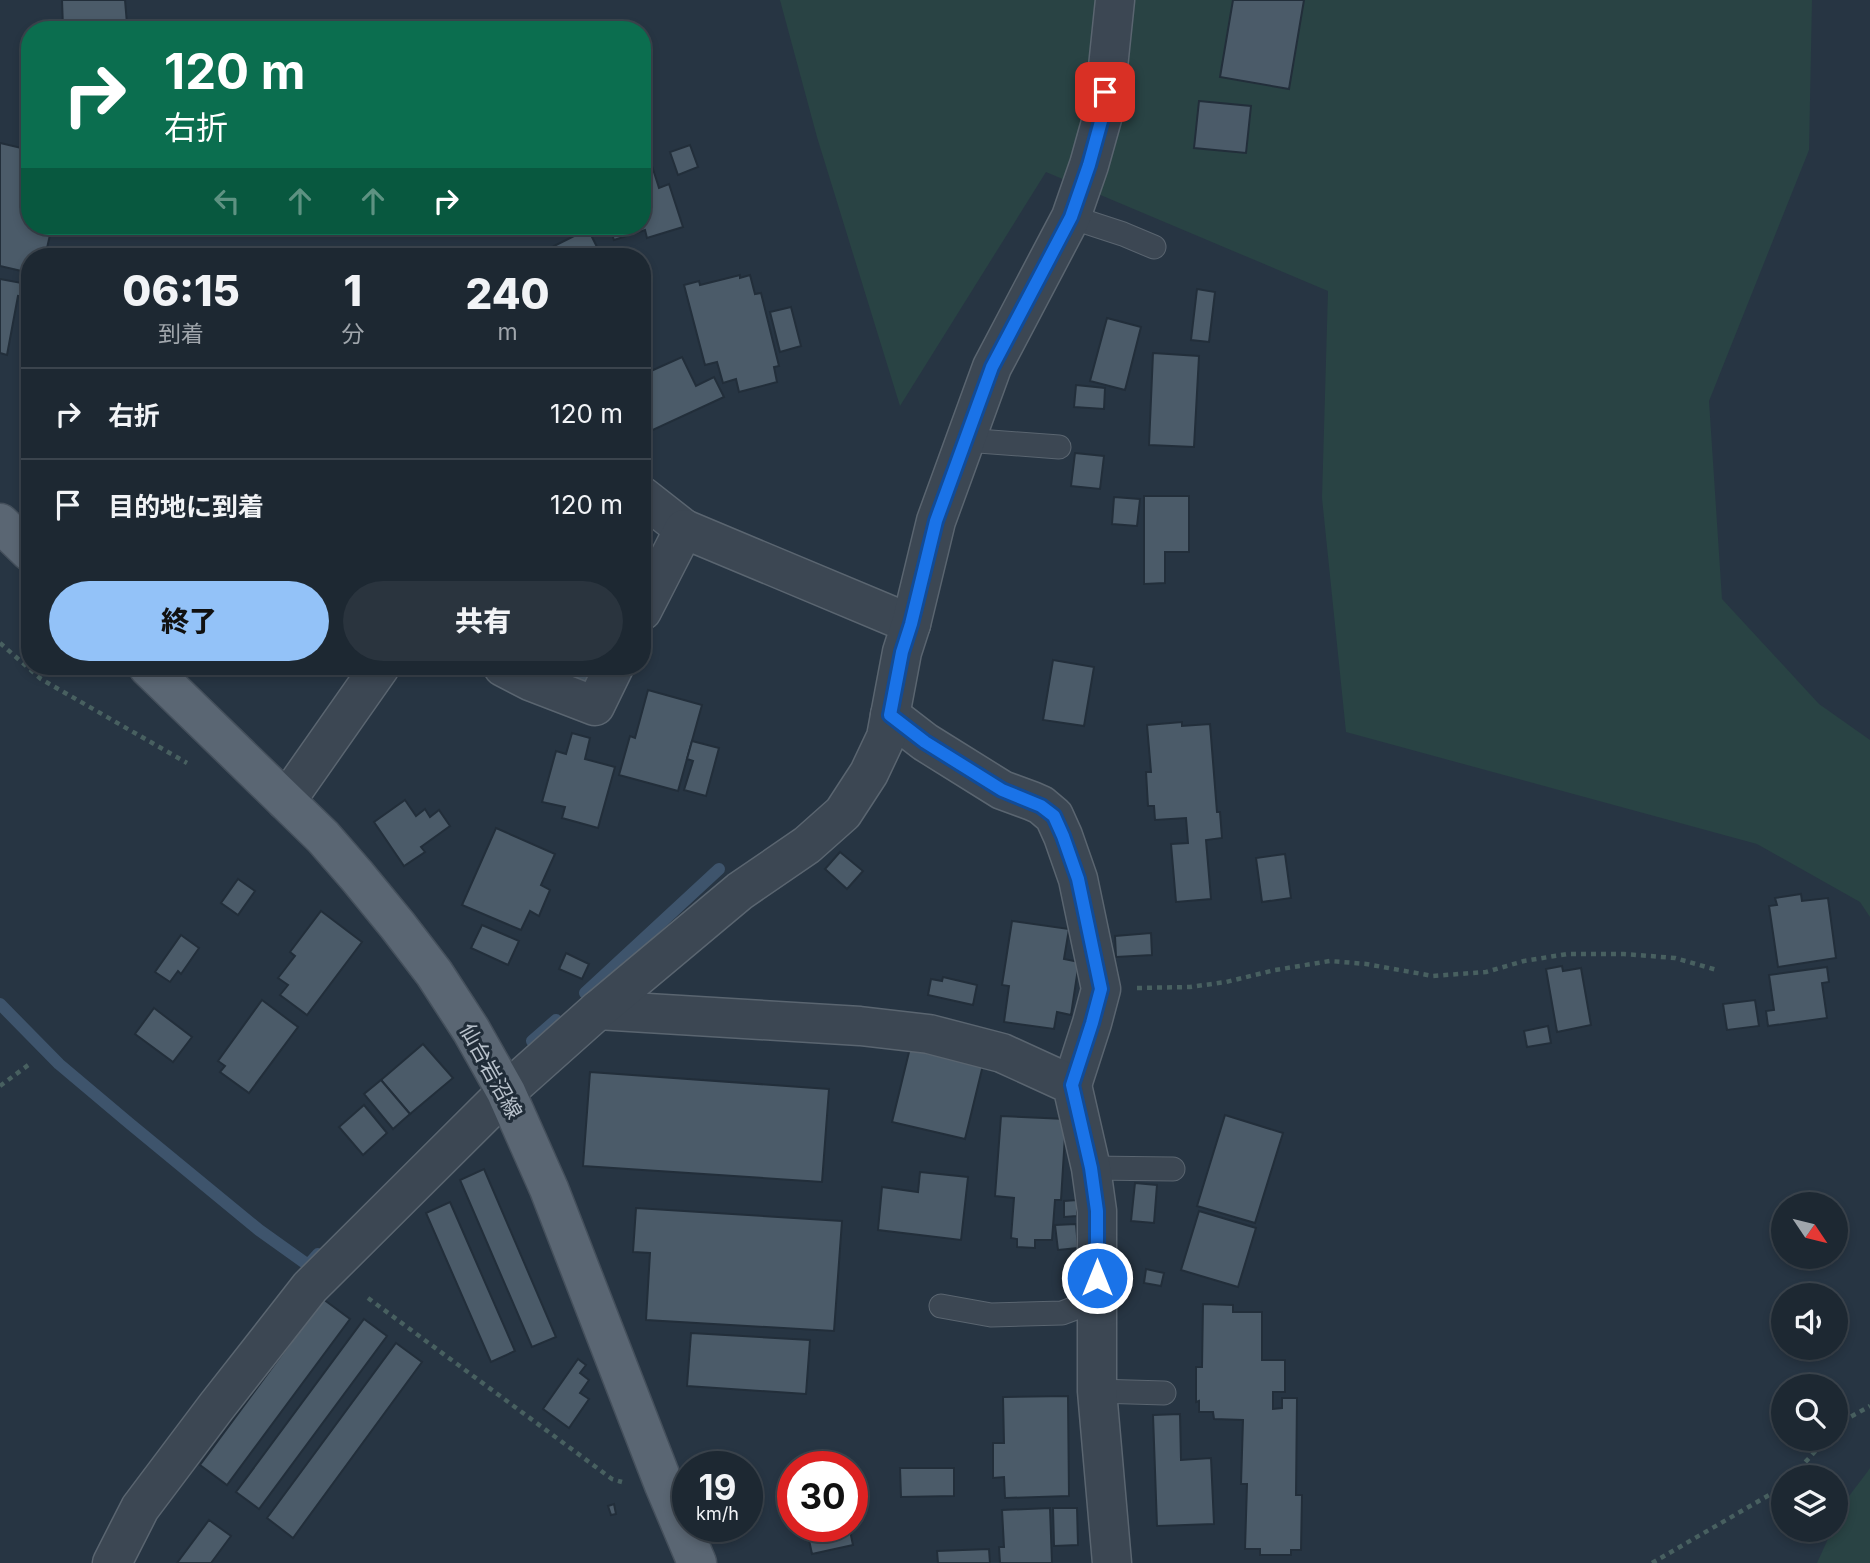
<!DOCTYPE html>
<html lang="ja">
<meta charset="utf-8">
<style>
:root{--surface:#1d2832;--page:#2a343e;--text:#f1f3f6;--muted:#a0a6ac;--line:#3b444d;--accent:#93c2f8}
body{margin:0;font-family:Inter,"Noto Sans JP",sans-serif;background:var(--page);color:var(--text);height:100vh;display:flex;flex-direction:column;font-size:26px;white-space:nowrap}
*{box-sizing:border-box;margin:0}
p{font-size:23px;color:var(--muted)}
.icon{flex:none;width:38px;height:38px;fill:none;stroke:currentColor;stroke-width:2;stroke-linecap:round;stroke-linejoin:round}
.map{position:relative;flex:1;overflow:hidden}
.drawer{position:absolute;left:21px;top:248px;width:630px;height:427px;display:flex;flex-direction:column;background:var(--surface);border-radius:28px;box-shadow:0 4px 10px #0003,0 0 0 2px var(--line)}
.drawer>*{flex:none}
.banner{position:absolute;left:21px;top:21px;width:630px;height:214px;border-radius:28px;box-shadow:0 4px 10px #0003,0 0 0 2px var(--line);background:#0b6e4f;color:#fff;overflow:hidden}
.needle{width:46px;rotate:125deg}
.buttons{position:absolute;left:1771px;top:1192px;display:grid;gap:14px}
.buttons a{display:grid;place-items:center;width:77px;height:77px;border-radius:50%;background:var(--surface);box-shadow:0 4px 10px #0003,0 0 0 2px var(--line);font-size:35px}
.speed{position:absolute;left:672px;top:1451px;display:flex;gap:14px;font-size:35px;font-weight:700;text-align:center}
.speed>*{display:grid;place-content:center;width:91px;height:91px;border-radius:50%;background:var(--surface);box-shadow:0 4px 10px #0003,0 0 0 2px var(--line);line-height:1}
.speed small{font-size:18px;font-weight:400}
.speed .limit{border:10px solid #d22;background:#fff;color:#111}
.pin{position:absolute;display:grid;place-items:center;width:60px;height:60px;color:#fff;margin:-30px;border-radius:14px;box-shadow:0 4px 10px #0006}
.me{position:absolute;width:77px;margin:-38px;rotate:0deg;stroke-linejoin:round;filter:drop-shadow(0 0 5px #0008)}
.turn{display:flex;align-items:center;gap:24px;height:147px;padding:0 28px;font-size:32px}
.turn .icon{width:91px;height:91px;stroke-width:2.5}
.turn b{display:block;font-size:49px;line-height:60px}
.lanes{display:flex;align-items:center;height:66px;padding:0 28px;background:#0003;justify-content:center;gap:35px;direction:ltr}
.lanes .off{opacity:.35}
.eta{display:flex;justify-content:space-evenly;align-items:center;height:119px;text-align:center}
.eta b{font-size:42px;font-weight:800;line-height:49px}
.cta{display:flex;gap:14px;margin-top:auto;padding:14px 28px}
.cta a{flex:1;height:80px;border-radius:42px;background:var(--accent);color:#111;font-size:28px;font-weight:800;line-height:80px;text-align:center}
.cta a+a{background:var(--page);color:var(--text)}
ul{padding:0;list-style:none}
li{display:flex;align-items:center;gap:21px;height:91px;padding:0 28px;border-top:2px solid var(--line)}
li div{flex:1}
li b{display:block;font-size:26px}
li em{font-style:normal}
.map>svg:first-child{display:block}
.green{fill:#294344}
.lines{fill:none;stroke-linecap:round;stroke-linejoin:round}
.stream{stroke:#3e546c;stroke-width:12}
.building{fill:#4b5b69;stroke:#222e3a;stroke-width:2}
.service-casing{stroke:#5a6570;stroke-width:25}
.minor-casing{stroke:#5a6570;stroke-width:41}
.primary-casing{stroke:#45505c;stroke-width:41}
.path{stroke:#486060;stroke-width:4.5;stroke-dasharray:5 5;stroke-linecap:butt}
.service{stroke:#3c4753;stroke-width:23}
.minor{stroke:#3c4753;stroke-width:38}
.primary{stroke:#5a6673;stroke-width:38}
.route-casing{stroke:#114b97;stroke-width:18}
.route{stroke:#1a73e8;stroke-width:12}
.labels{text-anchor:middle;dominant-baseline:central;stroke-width:6;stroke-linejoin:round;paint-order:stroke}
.street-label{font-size:21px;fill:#b9c2cc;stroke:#202c38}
</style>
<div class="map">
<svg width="1870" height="1563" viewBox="0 0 1870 1563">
<rect width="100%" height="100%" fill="#273543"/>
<g class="green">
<path d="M780,0H1812L1809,150L1709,401L1722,599L1819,704L1870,740V917L1860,902L1757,844L1346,732L1322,498L1328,291L1046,172L900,406L817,137Z"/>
<path d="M1870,1468V1563H1817L1832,1530H1836C1836,1507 1858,1486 1870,1468Z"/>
</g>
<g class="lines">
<g class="stream">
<path d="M585,993L719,869"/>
<path d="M0,1004L59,1064L129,1123L259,1230L308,1265L318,1254"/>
<path d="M532,1041L556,1020"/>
</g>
</g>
<g class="building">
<path d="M62,0H125L127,24L63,28Z"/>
<path d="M1233,0H1304L1289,89L1220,77Z"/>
<path d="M1199,101L1251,106L1246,153L1194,148Z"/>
<path d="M0,143L30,150V226H52L45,257H30V273L0,266Z"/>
<path d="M690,145L698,167L678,175L670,152Z"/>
<path d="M646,147L659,188L669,184L683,227L647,238L645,230L614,240L609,226H642V148Z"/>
<path d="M588,229L602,257H545L542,252Z"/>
<path d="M740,275V278L750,275L755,294L761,293L779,366L774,367L777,382L739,392L736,379L723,383L717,362L705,365L684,285L699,281L700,285Z"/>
<path d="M0,279L27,284L25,297L18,296L7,355L0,353Z"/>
<path d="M1197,289L1215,292L1209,342L1191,340Z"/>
<path d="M791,307L801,346L780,352L770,312Z"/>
<path d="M1107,318L1141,327L1125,390L1090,381Z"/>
<path d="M1153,353L1199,356L1194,447L1149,445Z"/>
<path d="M682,357L696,386L714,377L724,397L642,435V375Z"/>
<path d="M1076,385L1105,388L1104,409L1074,407Z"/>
<path d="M1075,453L1104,456L1100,489L1071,486Z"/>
<path d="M1144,496H1189V552H1165V583L1144,584Z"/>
<path d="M1114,497L1140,499L1137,526L1112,524Z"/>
<path d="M1053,660L1094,667L1084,726L1043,720Z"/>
<path d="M556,667H598L592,686L554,674Z"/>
<path d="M648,690L702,705L678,791L619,775L630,736L635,738Z"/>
<path d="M1182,722V726L1210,724L1217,812H1220L1222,838L1206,840L1211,899L1176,902L1171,844L1188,843L1186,818L1155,820L1154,806H1148L1146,772H1151L1147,725Z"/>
<path d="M572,733L590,738L585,759L615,767L598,828L562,818L565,807L542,802L556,751L566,754Z"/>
<path d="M692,741L719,748L706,796L684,790L693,761L687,759Z"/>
<path d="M405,800L416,816L425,809L430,817L439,810L450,826L421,847L425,852L404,866L374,822Z"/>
<path d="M496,828L555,854L541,885L550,890L539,916L530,911L521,930L462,905Z"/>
<path d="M840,852L863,871L847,889L825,869Z"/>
<path d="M1285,854L1291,898L1262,902L1256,858Z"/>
<path d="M238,879L255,891L238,915L221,903Z"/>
<path d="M1801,894L1802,901L1828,898L1836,958L1778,967L1769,906L1777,905L1775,898Z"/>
<path d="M321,911L362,942L307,1015L280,995L288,985L278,978L295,956L290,952Z"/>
<path d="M1012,921L1069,929L1064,959L1079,962L1071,1015L1057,1012L1054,1029L1004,1022L1009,986L1002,985Z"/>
<path d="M482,925L519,941L508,965L471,948Z"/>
<path d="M1151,933L1152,955L1116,957L1115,936Z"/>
<path d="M181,935L199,948L181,974L178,971L170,982L155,972Z"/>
<path d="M566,953L589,964L582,979L559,969Z"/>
<path d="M1562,966L1563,971L1581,968L1591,1025L1557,1032L1546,969Z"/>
<path d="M1827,967L1829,982L1822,983L1827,1018L1768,1026L1766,1011L1774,1010L1769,975Z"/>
<path d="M943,977L977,985L973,1005L928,995L931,979L942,981Z"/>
<path d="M262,1000L298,1027L249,1093L220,1072L225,1066L218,1061Z"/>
<path d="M1755,1000L1759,1026L1727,1030L1723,1004Z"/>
<path d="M154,1008L192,1037L173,1062L135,1034Z"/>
<path d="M1548,1026L1551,1043L1527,1047L1524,1031Z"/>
<path d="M423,1044L453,1078L410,1114L381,1080Z"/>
<path d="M910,1048L983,1065L965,1139L892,1122Z"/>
<path d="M590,1072L829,1089L822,1182L583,1166Z"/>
<path d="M381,1080L410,1114L393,1129L364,1094Z"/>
<path d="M364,1105L387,1133L363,1155L339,1127Z"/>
<path d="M1225,1115L1283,1133L1255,1223L1197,1206Z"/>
<path d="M1001,1116L1066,1119L1061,1200H1055L1052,1240H1035V1248L1017,1247V1239L1011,1238L1014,1198L995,1196Z"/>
<path d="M484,1169L556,1337L532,1347L460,1180Z"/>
<path d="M920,1172L968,1177L961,1240L878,1230L882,1187L918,1192Z"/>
<path d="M1135,1183L1157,1185L1154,1223L1131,1221Z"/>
<path d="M1077,1200V1216L1064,1217V1201Z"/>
<path d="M450,1202L515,1351L491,1362L426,1213Z"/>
<path d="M636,1208L842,1221L834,1331L646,1320L650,1253L633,1252Z"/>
<path d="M1199,1211L1256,1228L1238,1287L1181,1270Z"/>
<path d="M1076,1224L1078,1248L1058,1250L1055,1225Z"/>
<path d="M1146,1269L1164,1273L1161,1286L1144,1283Z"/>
<path d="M323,1299L350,1319L227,1485L200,1465Z"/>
<path d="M1203,1304L1233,1305V1312H1262V1360H1285V1392H1273V1409L1282,1408V1398H1297L1296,1495H1302L1301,1550H1291V1555H1260V1549H1245L1247,1484H1241L1243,1420L1214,1419L1213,1412H1199V1401L1196,1402V1367H1202Z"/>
<path d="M364,1319L387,1336L259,1509L236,1492Z"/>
<path d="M691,1333L810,1340L806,1394L687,1386Z"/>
<path d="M396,1343L422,1362L293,1538L267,1518Z"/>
<path d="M578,1359L586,1365L580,1373L589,1380L580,1393L589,1399L569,1428L543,1409Z"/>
<path d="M1068,1396L1069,1496L1005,1498L1004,1477L993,1478V1443H1004L1003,1397Z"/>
<path d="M1180,1414L1181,1460L1211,1458L1214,1524L1157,1526L1153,1415Z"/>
<path d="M900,1468H954V1496L901,1497Z"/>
<path d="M614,1504L616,1514L611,1515L608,1506Z"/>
<path d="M1050,1508L1052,1563H1000L999,1547H1004L1002,1510Z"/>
<path d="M1053,1508H1077L1078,1545L1054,1546Z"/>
<path d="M209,1520L231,1536L211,1563H177Z"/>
<path d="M806,1526H849L853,1545L812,1554Z"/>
<path d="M989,1549L990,1563H938L937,1551Z"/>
</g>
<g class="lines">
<defs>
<g id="service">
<path d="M1071,217L1123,234L1154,247"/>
<path d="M965,440L1059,447"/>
<path d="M1091,1168L1173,1169"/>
<path d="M941,1306L991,1315L1062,1313L1097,1300"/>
<path d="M1097,1391L1164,1393"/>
</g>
<g id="minor">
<path d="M642,496L684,529"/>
<path d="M642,611L684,529L911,624"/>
<path d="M503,667L530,681L595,706L614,667"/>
<path d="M890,715L925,742L1002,790L1032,801L1041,805L1054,816L1063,836L1078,879L1101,989L1092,1023L1072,1085"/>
<path d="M286,801L380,667"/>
<path d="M598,1010L860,1026L929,1034L1002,1053L1072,1085L1091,1168L1097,1211V1391L1112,1563"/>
<path d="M112,1563L140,1508L216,1407L310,1287L506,1092L598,1010L740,891L807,845L843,813L869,773L886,737L902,652L911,624L936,521L992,367L1071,217L1089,165L1103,115L1115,0"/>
</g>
<g id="primary">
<path d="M0,523L30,552"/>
<path d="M148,667L323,837L357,876L398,926L434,973L471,1030L506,1092L549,1189L664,1485L697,1563"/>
</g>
</defs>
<use href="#service" class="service-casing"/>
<use href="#minor" class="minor-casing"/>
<use href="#primary" class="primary-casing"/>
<g class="path">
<path d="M0,643L41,679L187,763"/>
<path d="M1137,988L1190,987L1226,982L1275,970L1330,961L1366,964L1433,976L1486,972L1524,961L1567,954H1624L1675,958L1717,970"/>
<path d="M0,1086L31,1063"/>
<path d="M368,1298L612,1479L622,1482"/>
<path d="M1836,1429L1843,1421L1870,1406"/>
<path d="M1792,1477L1827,1438"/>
<path d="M1652,1563L1783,1487"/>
</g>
<use href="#service" class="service"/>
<use href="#minor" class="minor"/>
<use href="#primary" class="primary"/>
</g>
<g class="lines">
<defs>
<path id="route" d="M1097,1278V1211L1091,1168L1072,1085L1092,1023L1101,989L1078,879L1063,836L1054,816L1041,806L1002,790L925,742L890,715L902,652L911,624L936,521L992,367L1071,217L1089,165L1103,114L1105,92"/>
</defs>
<use href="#route" class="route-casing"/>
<use href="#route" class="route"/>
</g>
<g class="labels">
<g class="street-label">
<text transform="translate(491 1071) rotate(61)">仙台岩沼線</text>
</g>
</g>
</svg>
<div class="buttons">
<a><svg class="needle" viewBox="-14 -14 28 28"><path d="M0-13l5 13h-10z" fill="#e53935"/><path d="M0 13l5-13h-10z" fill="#a0a6ac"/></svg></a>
<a><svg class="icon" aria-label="sound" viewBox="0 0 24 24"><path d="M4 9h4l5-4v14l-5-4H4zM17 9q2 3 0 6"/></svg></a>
<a><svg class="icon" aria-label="search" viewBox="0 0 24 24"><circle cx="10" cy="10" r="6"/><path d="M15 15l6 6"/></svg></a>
<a><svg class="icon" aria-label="layers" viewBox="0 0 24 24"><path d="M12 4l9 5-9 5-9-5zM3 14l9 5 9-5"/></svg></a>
</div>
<div class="speed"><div>19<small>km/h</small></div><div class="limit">30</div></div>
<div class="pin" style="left:1105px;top:92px;background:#d93025"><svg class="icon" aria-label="arrive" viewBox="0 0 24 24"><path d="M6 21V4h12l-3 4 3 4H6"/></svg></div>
<svg class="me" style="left:1097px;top:1278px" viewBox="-20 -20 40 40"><circle r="17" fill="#1a73e8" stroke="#fff" stroke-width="3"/><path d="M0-11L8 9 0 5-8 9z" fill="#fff"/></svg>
<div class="banner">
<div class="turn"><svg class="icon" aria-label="right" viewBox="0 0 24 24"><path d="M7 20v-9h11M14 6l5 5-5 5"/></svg><div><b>120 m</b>右折</div></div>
<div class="lanes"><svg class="icon off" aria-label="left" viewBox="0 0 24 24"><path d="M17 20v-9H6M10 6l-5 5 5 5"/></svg><svg class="icon off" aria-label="ahead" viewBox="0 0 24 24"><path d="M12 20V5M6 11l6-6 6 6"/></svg><svg class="icon off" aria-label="ahead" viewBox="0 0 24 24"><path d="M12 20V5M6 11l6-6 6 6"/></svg><svg class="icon" aria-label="right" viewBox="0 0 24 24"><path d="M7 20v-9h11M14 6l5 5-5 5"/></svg></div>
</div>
<section class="drawer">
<div class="eta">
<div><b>06:15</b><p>到着</p></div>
<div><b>1</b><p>分</p></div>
<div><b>240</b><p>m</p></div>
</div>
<ul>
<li><svg class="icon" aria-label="right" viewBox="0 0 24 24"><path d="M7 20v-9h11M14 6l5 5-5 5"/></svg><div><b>右折</b></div><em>120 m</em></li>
<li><svg class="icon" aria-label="arrive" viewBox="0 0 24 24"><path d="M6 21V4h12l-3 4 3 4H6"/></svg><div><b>目的地に到着</b></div><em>120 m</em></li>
</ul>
<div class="cta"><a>終了</a><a>共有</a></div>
</section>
</div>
